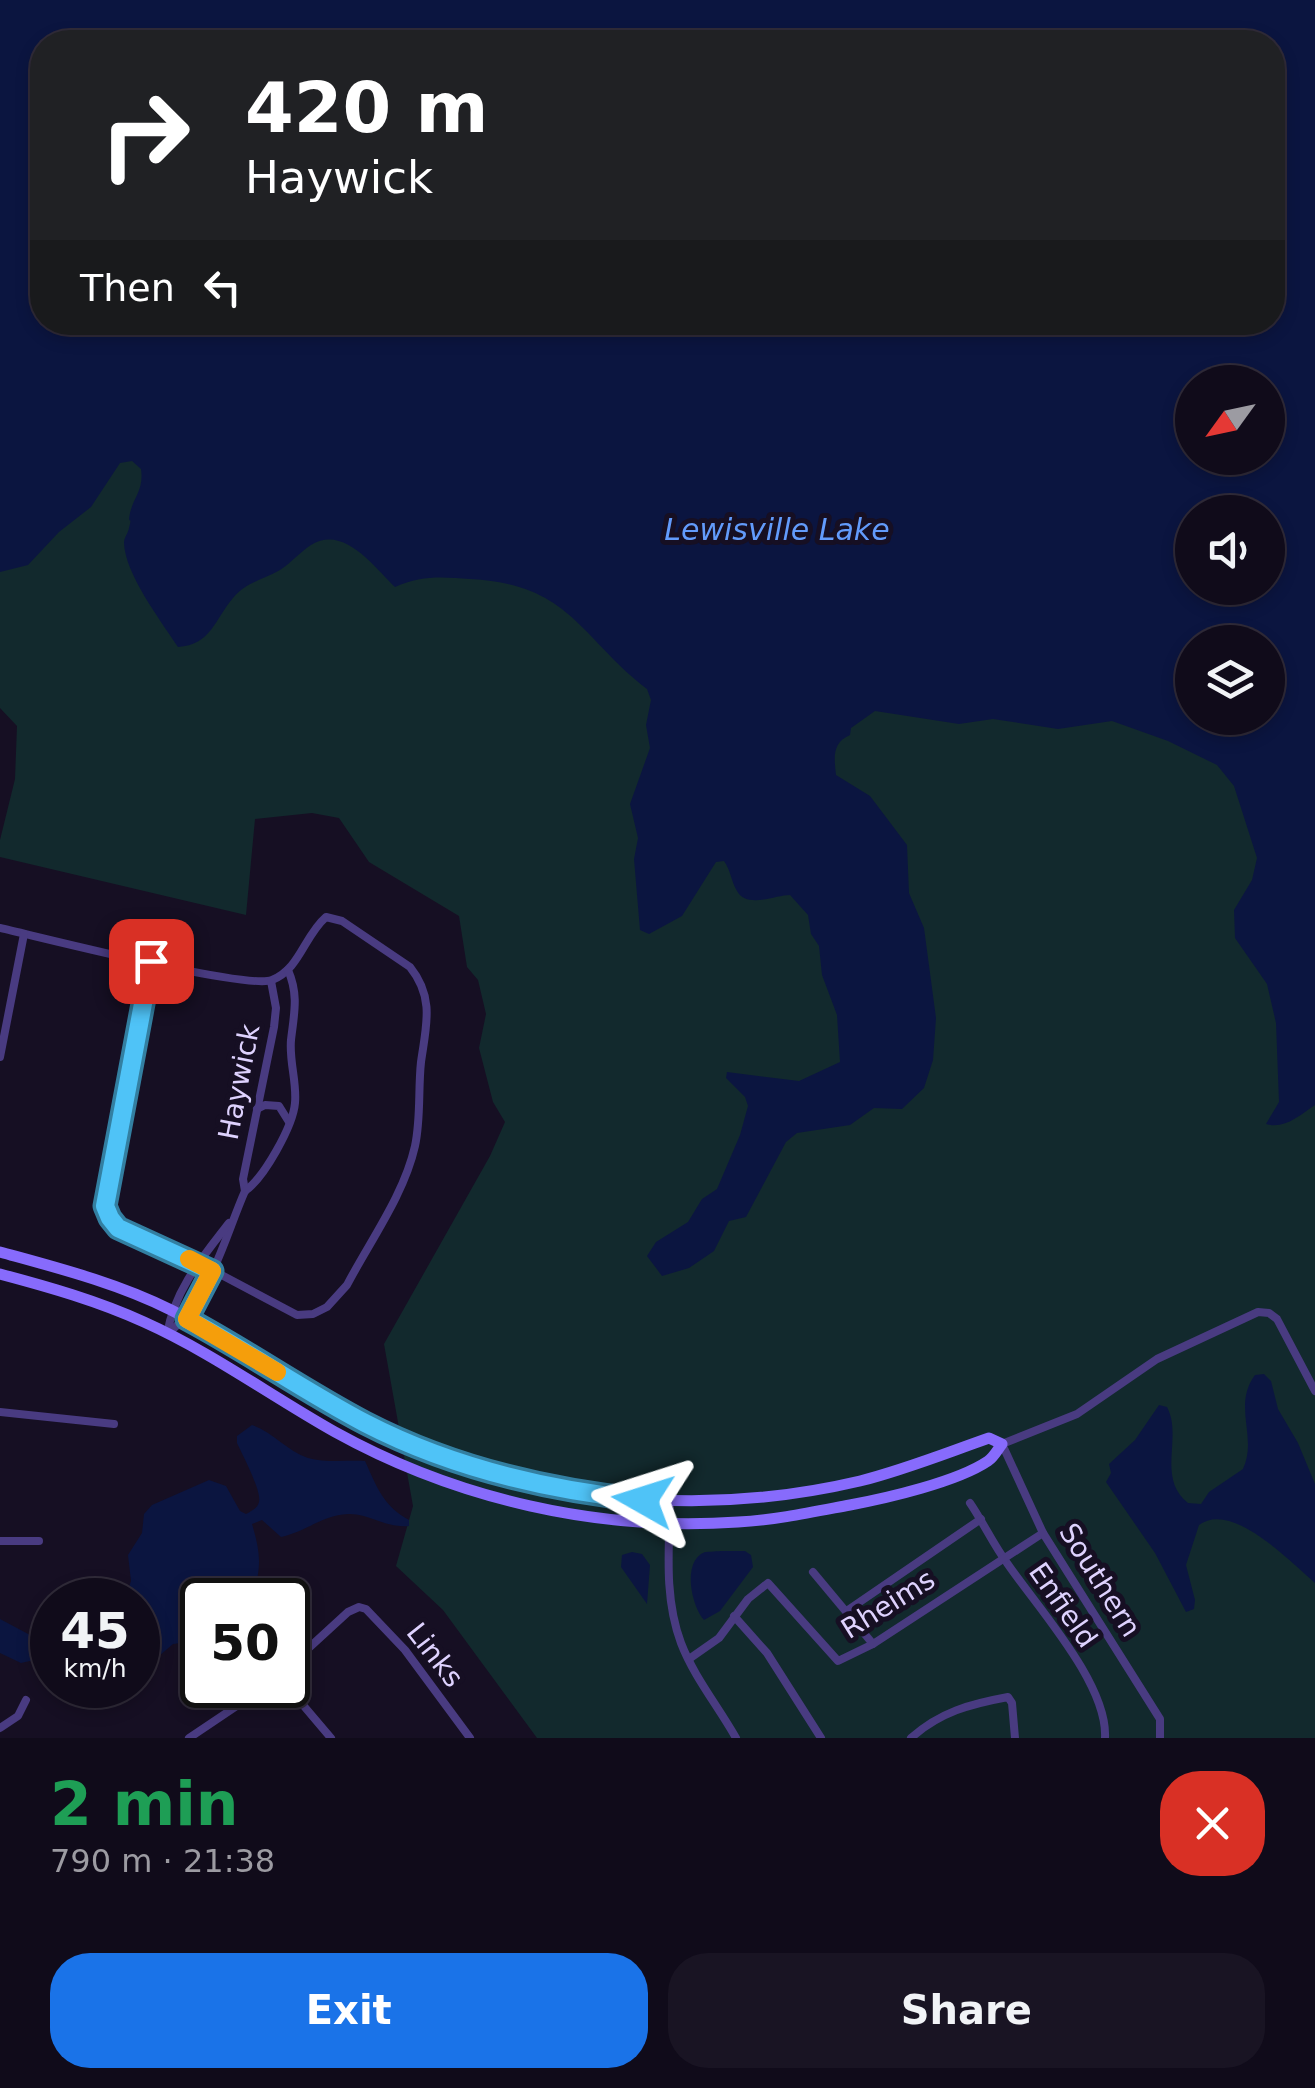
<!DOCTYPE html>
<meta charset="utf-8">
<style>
:root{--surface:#100b1a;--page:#191423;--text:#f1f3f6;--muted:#9c9ba2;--line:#302b39;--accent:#1a73e8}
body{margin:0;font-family:"DejaVu Sans",sans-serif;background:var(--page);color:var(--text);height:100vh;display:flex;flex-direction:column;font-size:38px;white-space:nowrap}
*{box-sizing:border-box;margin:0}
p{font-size:32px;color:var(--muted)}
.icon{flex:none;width:55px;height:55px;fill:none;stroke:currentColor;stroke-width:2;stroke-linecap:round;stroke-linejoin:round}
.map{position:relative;height:1738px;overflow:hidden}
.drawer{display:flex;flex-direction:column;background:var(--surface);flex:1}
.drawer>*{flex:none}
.top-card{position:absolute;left:30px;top:30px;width:1255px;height:305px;border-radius:40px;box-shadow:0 5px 15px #0003,0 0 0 2px var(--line);background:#202124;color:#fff;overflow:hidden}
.needle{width:65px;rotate:237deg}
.tools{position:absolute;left:1175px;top:365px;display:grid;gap:20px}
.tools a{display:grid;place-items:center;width:110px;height:110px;border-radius:50%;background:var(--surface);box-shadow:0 5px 15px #0003,0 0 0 2px var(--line);font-size:50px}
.speed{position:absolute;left:30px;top:1578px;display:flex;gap:20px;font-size:50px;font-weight:700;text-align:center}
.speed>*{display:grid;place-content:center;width:130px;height:130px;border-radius:50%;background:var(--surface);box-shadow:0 5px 15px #0003,0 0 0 2px var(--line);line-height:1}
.speed small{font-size:25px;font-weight:400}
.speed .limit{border:5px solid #111;border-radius:15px;background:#fff;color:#111}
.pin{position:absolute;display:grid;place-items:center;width:85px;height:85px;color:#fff;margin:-42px;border-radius:20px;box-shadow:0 5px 15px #0006}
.me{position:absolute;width:110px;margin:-55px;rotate:276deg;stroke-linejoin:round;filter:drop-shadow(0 0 8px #0008)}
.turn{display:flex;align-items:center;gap:35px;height:210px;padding:0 50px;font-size:45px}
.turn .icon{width:130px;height:130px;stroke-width:2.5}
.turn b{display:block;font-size:70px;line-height:85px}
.then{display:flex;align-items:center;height:95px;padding:0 50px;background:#0003;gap:20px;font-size:38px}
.round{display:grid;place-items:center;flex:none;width:105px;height:105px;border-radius:40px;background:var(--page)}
.summary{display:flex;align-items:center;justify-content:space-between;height:170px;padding:0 50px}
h1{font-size:60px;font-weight:700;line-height:75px;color:#1e9e55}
.button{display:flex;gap:20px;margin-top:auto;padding:20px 50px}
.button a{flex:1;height:115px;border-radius:40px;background:var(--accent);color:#fff;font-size:40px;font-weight:700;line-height:115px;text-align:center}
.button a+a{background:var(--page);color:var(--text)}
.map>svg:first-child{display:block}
.green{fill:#12292d;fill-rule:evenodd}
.water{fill:#0b1540;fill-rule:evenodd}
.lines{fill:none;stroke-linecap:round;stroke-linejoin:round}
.street{stroke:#493b81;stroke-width:8}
.secondary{stroke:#876bfc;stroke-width:11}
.route-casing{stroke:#337fa1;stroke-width:25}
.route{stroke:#4fc3f7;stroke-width:18}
.slow{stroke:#f59e0b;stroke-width:18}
.labels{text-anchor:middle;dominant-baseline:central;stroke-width:10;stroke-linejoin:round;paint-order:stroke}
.street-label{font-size:28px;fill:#ded2fe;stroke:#160f23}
.water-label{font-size:30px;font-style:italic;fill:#629bfb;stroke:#160f23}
</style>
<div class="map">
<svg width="1315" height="1738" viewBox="0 0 1315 1738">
<rect width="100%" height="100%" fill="#160f23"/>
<path class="green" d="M42,322L1192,588H1268L1315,563V1738H537L443,1610L396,1566L413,1506L384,1344L490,1156L505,1122L493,1102L479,1048L486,1014L478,980L467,967L459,916L369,862L339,818L312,813L255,819L246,915L0,857V840L15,779L17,726L0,708V339ZM1192,642H1268V718H1192Z"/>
<g class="water">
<path d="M0,0H1315V1105C1300,1115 1284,1130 1266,1124L1279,1102L1276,1023L1267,984L1235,938L1234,910L1252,880L1257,858L1234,786L1217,765L1168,741L1112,721L1058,729L993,719L959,724L875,711L851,728L850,735C832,743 834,757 836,775L870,796L907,845L909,893L924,928L936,1018L933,1060L924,1088L902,1109L874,1108L850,1125L797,1133L786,1142L746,1217L729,1221L714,1251L689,1268L662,1276L647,1256L656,1242L688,1222L702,1199L717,1189L740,1135L748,1106L745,1097L726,1078L727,1072L799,1081L840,1062L837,1015L822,975L819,946L811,934L808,915L790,895C775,895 747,909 737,891C731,881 731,871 724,861L716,862L682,916L649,934L640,930L634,859L638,838L630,804L650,748L646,725L651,700L647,689C579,636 570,584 470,579C443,577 421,575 395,587C375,568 344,524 311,545C300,552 291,563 280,570C263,580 246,582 233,598C215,619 211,645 178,647C161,621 125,574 124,543C124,537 128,534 129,528C133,513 127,528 130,513C134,496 144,490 141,469L132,461L120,463L91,507L59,532L28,565L0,572ZM1272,42V322H42V42ZM1268,382V458H1192V382ZM1268,512V588H1192V512ZM1192,642H1268V718H1192Z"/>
<path d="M1264,1374L1271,1381L1278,1409L1298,1443L1315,1484V1583C1290,1562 1232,1500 1199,1525L1186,1565L1195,1600L1194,1609L1186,1612L1155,1553L1106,1482L1111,1473L1109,1464L1135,1440L1159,1405L1167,1407C1183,1437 1156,1478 1188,1503L1201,1504L1209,1492L1243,1469C1258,1437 1232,1406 1255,1375Z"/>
<path d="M252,1425C273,1432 287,1451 308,1458C325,1463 348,1460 365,1461C377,1487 383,1506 409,1520V1526C383,1528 370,1513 348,1514C323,1515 305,1532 281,1537L262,1520L252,1524C261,1555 262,1568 251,1600H202V1640L173,1644L138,1674V1600H118L127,1593L131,1581L128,1555L142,1533L144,1514L152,1505L209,1480L226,1486L240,1511L246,1514C251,1511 258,1508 259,1502C262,1491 242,1454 237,1443V1436Z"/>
<path d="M722,1551H745L751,1555L753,1567L720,1611L704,1620C692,1607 681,1561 705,1552C707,1552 720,1551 722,1551Z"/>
<path d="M632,1552L642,1554L650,1565L647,1604L621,1567L622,1555Z"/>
<path d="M0,1619L30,1635L52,1633V1656L21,1663L0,1653Z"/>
</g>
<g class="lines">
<g class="street">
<path d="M0,928C40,937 247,990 272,980C300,969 304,936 326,917L342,921L410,967C435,998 426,1026 421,1062C418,1090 421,1118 415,1146C404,1195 370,1241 347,1285L327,1307L313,1314L297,1315L197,1262L118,1228L110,1218L106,1192L151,961"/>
<path d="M0,1057L24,934"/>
<path d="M257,1109L265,1105L279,1106L289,1122"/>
<path d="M245,1191L243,1179L274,1027L276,1008L271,981"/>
<path d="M167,1334C210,1301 224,1239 245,1191C264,1178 293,1126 295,1103C297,1082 289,1061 291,1040C294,1014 299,995 288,970"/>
<path d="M167,1334C175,1289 202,1258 229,1223"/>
<path d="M0,1412L114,1424"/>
<path d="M670,1502C669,1549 664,1598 681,1643C694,1677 718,1706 736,1738"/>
<path d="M970,1503C983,1522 993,1544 1007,1563C1037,1607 1108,1684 1105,1738"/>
<path d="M0,1541H39"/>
<path d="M813,1572L873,1644"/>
<path d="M848,1610L981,1519"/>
<path d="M734,1616L767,1653L821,1738"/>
<path d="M689,1659L719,1638L748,1599L768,1583L838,1661L873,1644L1043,1533"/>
<path d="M288,1667L348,1612L359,1607L366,1609L405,1650L470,1738"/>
<path d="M286,1685L331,1738"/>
<path d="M0,1728L18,1716L26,1700"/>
<path d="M189,1738L268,1685"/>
<path d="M911,1738C940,1712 970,1704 1008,1697L1012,1703L1015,1738"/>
<path d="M1160,1738V1719L1043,1533L1002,1444L1077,1414L1157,1359L1258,1312L1269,1313L1277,1319L1315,1391"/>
</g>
<path class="secondary" d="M0,1252C58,1268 117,1283 171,1310C239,1344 300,1390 367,1424C520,1501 694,1520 860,1481C904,1470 946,1453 989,1438L1002,1444C998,1449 994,1457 988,1461C957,1482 887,1498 850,1505C813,1512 776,1520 738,1522C599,1532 456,1499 335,1432C271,1396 211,1352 144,1322C98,1301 49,1287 0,1274"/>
</g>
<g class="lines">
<defs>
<path id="route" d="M151,961L105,1206L110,1218L118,1228L212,1271L187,1319C247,1351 304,1391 365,1423C452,1468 546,1490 643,1500"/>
</defs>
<use href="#route" class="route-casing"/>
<use href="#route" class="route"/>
<path class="slow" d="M189,1259L212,1271L187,1319L277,1372"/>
</g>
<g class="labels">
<g class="street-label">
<text transform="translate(239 1082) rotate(-79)">Haywick</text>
<text transform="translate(1100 1580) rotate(58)">Southern</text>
<text transform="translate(888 1604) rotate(-32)">Rheims</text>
<text transform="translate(1063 1605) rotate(55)">Enfield</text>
<text transform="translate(435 1655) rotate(52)">Links</text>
</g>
<g class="water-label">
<text x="777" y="529">Lewisville Lake</text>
</g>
</g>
</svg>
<div class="tools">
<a><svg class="needle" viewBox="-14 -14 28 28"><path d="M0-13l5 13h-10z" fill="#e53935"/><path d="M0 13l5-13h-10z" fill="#9c9ba2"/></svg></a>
<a><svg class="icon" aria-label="sound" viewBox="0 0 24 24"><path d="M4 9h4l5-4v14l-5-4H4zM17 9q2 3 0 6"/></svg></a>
<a><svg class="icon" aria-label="layers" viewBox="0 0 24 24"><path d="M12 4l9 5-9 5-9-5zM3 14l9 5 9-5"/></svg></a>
</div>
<div class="speed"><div>45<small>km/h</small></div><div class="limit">50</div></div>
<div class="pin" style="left:151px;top:961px;background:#d93025"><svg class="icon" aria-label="arrive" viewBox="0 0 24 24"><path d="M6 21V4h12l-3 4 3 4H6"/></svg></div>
<svg class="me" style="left:643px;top:1500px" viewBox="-20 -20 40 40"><path d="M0-17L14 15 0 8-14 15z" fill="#4fc3f7" stroke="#fff" stroke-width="4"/></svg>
<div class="top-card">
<div class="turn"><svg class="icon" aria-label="right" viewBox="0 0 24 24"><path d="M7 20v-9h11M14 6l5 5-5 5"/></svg><div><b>420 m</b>Haywick</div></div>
<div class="then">Then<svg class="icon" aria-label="left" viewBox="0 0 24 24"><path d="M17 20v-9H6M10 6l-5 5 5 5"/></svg></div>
</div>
</div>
<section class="drawer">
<div class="summary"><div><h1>2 min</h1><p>790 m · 21:38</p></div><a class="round" style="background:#d93025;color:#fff"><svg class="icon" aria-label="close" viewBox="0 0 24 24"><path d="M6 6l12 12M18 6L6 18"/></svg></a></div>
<div class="button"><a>Exit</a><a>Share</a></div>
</section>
